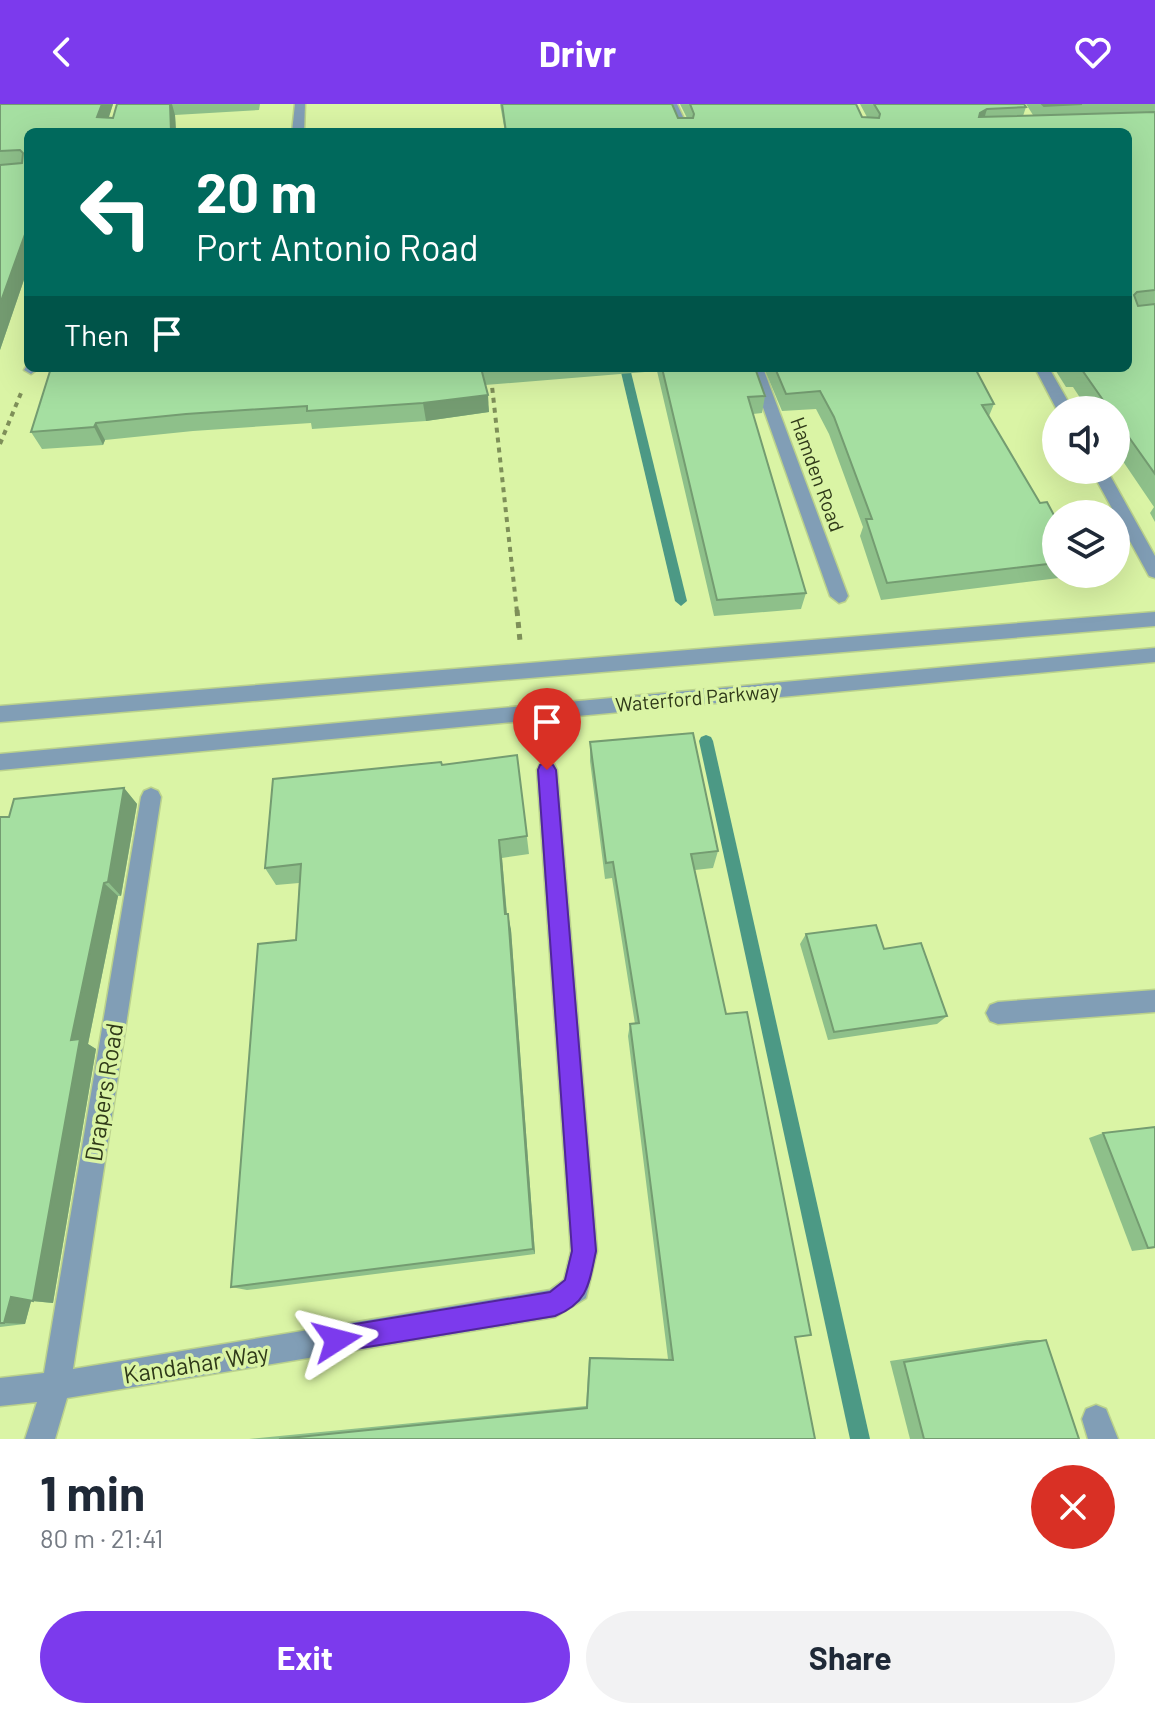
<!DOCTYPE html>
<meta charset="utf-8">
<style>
:root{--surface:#fff;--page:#f2f2f3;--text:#1f2937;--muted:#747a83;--accent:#7c3aed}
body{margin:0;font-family:Barlow,sans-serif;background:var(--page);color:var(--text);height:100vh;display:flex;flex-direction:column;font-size:30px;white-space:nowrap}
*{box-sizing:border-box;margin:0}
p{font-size:26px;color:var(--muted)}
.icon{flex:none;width:44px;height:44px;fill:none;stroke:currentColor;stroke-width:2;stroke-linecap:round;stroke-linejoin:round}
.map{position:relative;height:1335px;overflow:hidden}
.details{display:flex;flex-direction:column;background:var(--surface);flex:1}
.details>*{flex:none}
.hud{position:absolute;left:24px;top:24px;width:1108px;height:244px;border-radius:12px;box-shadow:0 8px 32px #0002;background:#00695c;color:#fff;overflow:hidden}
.controls{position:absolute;left:1042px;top:292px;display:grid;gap:16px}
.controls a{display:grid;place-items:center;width:88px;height:88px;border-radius:50%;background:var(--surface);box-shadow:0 8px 32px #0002;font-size:40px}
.pin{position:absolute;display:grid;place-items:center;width:68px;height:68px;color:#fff;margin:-82px -34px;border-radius:50% 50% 50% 0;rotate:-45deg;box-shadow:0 0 8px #0007}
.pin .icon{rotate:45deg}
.me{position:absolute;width:88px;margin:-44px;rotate:81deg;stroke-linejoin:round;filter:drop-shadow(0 0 6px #0008)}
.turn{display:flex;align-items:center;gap:28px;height:168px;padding:0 40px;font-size:36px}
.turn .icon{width:104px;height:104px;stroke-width:2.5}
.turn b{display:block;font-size:56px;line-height:68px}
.then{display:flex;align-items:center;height:76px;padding:0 40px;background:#0003;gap:16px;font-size:30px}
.round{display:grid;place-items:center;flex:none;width:84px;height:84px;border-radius:42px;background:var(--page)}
.overview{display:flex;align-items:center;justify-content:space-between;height:136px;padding:0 40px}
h1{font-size:48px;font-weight:700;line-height:60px}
.action{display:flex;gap:16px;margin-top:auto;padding:16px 40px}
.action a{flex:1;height:92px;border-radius:48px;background:var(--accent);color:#fff;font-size:32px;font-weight:700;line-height:92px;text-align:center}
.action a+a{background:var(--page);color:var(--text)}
header{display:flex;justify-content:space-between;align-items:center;height:104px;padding:0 40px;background:var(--accent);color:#fff;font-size:36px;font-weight:700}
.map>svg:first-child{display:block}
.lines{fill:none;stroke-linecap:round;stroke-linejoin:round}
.stream{fill:#4c9985;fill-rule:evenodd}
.minor-casing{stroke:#bbd28c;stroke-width:3}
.tertiary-casing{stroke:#bbd28c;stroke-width:3}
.path-far1{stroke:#7e8f59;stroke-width:4;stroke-dasharray:5 5;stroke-linecap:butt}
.path{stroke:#7e8f59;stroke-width:5;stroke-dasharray:6 6;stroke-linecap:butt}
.minor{fill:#819eb6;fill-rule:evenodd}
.tertiary{fill:#819eb6;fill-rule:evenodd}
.wall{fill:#8ec08a}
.shaded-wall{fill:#749c71}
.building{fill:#a5dfa1;stroke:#749c71;stroke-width:2}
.route{fill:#7c3aed;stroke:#51269a;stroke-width:2}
.labels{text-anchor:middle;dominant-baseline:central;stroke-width:7;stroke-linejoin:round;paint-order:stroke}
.street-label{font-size:20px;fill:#2f3919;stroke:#daf4a5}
.near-street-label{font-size:24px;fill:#2f3919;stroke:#daf4a5}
</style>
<header><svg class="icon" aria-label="back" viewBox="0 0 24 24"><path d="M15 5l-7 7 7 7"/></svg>Drivr<svg class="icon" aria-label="heart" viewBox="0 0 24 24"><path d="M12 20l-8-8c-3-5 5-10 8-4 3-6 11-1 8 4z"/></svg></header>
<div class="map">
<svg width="1155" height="1335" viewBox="0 0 1155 1335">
<rect width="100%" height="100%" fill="#daf4a5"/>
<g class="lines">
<g class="stream">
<path d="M620,264H630L687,497L681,502L675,497Z"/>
<path d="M706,631L711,633L713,637L870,1335H850L699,637L701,633Z"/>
</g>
<defs>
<g id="minor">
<path d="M295,0H305L304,28H292Z"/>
<path d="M667,0H677L690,28H678Z"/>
<path d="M27,261L28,264H39L31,270L24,266Z"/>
<path d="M749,264H763L848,492L845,497L839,499L830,492Z"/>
<path d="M1035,264H1049L1073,306H1057Z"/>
<path d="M1091,366H1107L1155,452V474L1149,472Z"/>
<path d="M547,658L554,660L557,666L597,1147L586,1194L555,1213L67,1294L55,1335H25L37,1298L0,1302V1274L44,1269L141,693L144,687L151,684L158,687L161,693L73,1265L550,1186L564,1176L571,1147L537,666L540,660Z"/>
<path d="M1155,886V908L998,920L990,917L986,909L990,901L998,898Z"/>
<path d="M1096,1301L1106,1305L1118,1335H1088L1082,1315L1086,1305Z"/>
</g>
<g id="tertiary">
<path d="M1155,508V522L0,618V602Z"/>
<path d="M1155,544V558L0,666V650Z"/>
</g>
</defs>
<use href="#minor" class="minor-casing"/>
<use href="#tertiary" class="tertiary-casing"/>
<g class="path-far1">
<path d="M490,264L517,508"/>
<path d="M0,340L21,289"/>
</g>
<path class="path" d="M517,506L520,537"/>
<use href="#minor" class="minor"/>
<use href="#tertiary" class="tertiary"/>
</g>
<g class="wall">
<path d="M0,0H113L109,13L113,14L117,0H260L259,6L175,11L176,28H28V164L0,246Z"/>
<path d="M500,0H672L678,14H687L680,0H856L862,13H867L860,0H1024L1026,3L1023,12L1033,11L1026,0H1155V418L1150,409L1154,403L1116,347V306H1088L1073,283H1066L1054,264H1128V28H505Z"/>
<path d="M51,264H755L765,292L762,309L753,310L806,489L801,505L714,512L657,267L485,281L489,308L426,317L312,325L311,319L193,327L105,336L103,341L42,345L31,328Z"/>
<path d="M764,264H975L994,300L989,312L1040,399L1056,415V470H1069L1067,473L881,496L860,432L863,423L829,330L816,305L782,307Z"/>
<path d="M590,638L718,747L713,764L695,766L795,1233L815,1335H249L586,1302L589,1253L668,1255L628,932L630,920H635L612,774L605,775L590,657Z"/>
<path d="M517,651L529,750L502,754L507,810L511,826L535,1150L247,1186L231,1183L296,836L299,779L276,781L265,764L442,661Z"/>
<path d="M124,684L137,700L121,792H118L88,940L96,945L53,1199L31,1197L25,1220L0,1223V713H9Z"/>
<path d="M806,830L884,845L947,912L937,920L828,936L800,840Z"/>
<path d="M1155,1023V1144L1132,1147L1089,1034L1103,1029Z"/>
<path d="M1027,1236H1046L1079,1335H910L890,1257Z"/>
</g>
<g class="shaded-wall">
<path d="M102,0H113L104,28L97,13Z"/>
<path d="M170,0H172L175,11L176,28H171Z"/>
<path d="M987,5L982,22L975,25L980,9Z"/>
<path d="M28,122V164L0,246V200Z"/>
<path d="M488,291L489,308L426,317L423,299Z"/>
<path d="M96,319L105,336L103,341L94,323Z"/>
<path d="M124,684L137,700L121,792L108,778Z"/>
<path d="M499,736L502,754L508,826L505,810Z"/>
<path d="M104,779L118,792L88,940L96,945L53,1199L33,1197L71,936Z"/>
<path d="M508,810L511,826L535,1150L533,1145Z"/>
<path d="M11,1193L32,1194L25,1220L4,1219Z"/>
</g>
<g class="building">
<path d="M0,0H102L97,13L113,14L117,0H170L171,28H28V122L0,200V61L22,59L23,49L20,46L0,47Z"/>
<path d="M502,0H672L678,14H693L694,10L690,0H856L862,13L879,14L880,10L874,0H1024L1026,3L987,5L980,9L979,13L1155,8V186L1137,188L1134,191L1138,202L1155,200V370L1116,315V306H1110L1082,266H1075L1073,264H1128V28H506Z"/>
<path d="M1042,0H1082L1044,2Z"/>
<path d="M51,264H481L488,291L423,299L307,307V302L186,310L96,319L94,323L31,328Z"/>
<path d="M662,264H755L765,292L748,293L806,489L717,496Z"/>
<path d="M775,264H975L994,300L982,301L1040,399L1047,398L1056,415V459L887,479L866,415H872L834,313L820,287L786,290Z"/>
<path d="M693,629L718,747L691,750L726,910L747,908L811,1231L795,1233L815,1335H279L587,1304L590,1254L673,1256L630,920L639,919L613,758L606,759L590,638Z"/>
<path d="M517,651L527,732L499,736L505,810H508L533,1145L231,1183L258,840L296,836L301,760L265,764L273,675L441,658L442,661Z"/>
<path d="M124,684L108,778L104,779L71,936L80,935L33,1197L11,1193L4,1219H0V713H9L14,695Z"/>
<path d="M876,821L884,845L921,839L947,912L834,928L806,830Z"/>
<path d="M1155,1023V1143L1148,1144L1103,1029Z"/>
<path d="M1046,1236L1079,1335H924L904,1258Z"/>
</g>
<path class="route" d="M547,658L553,661L556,666L596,1147C589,1179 589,1198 555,1212L337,1248L328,1245L324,1236L328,1227L337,1223L550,1188L565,1176L572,1147L538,666L540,661Z"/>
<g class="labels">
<g class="street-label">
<text transform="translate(818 370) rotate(70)">Hamden Road</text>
<text transform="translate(697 593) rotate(-5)">Waterford Parkway</text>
</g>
<g class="near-street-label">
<text transform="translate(103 988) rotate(-81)">Drapers Road</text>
<text transform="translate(196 1259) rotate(-9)">Kandahar Way</text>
</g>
</g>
</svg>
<div class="controls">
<a><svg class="icon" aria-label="sound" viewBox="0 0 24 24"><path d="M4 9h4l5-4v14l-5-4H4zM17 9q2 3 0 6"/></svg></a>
<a><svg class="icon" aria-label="layers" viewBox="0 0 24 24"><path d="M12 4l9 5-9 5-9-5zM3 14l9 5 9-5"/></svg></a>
</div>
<div class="pin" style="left:547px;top:666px;background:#d93025"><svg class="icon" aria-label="arrive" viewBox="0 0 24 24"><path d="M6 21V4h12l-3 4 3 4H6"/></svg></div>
<svg class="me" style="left:337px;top:1236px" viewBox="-20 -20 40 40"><path d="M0-17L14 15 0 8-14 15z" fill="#7c3aed" stroke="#fff" stroke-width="4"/></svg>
<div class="hud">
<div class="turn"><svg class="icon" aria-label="left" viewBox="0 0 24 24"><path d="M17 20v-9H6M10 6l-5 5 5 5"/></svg><div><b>20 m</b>Port Antonio Road</div></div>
<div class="then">Then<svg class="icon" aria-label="arrive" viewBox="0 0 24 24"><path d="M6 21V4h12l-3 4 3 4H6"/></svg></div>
</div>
</div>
<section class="details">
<div class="overview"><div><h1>1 min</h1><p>80 m · 21:41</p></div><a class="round" style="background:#d93025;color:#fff"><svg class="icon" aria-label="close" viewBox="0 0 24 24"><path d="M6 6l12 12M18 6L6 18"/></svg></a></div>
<div class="action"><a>Exit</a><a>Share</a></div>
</section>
